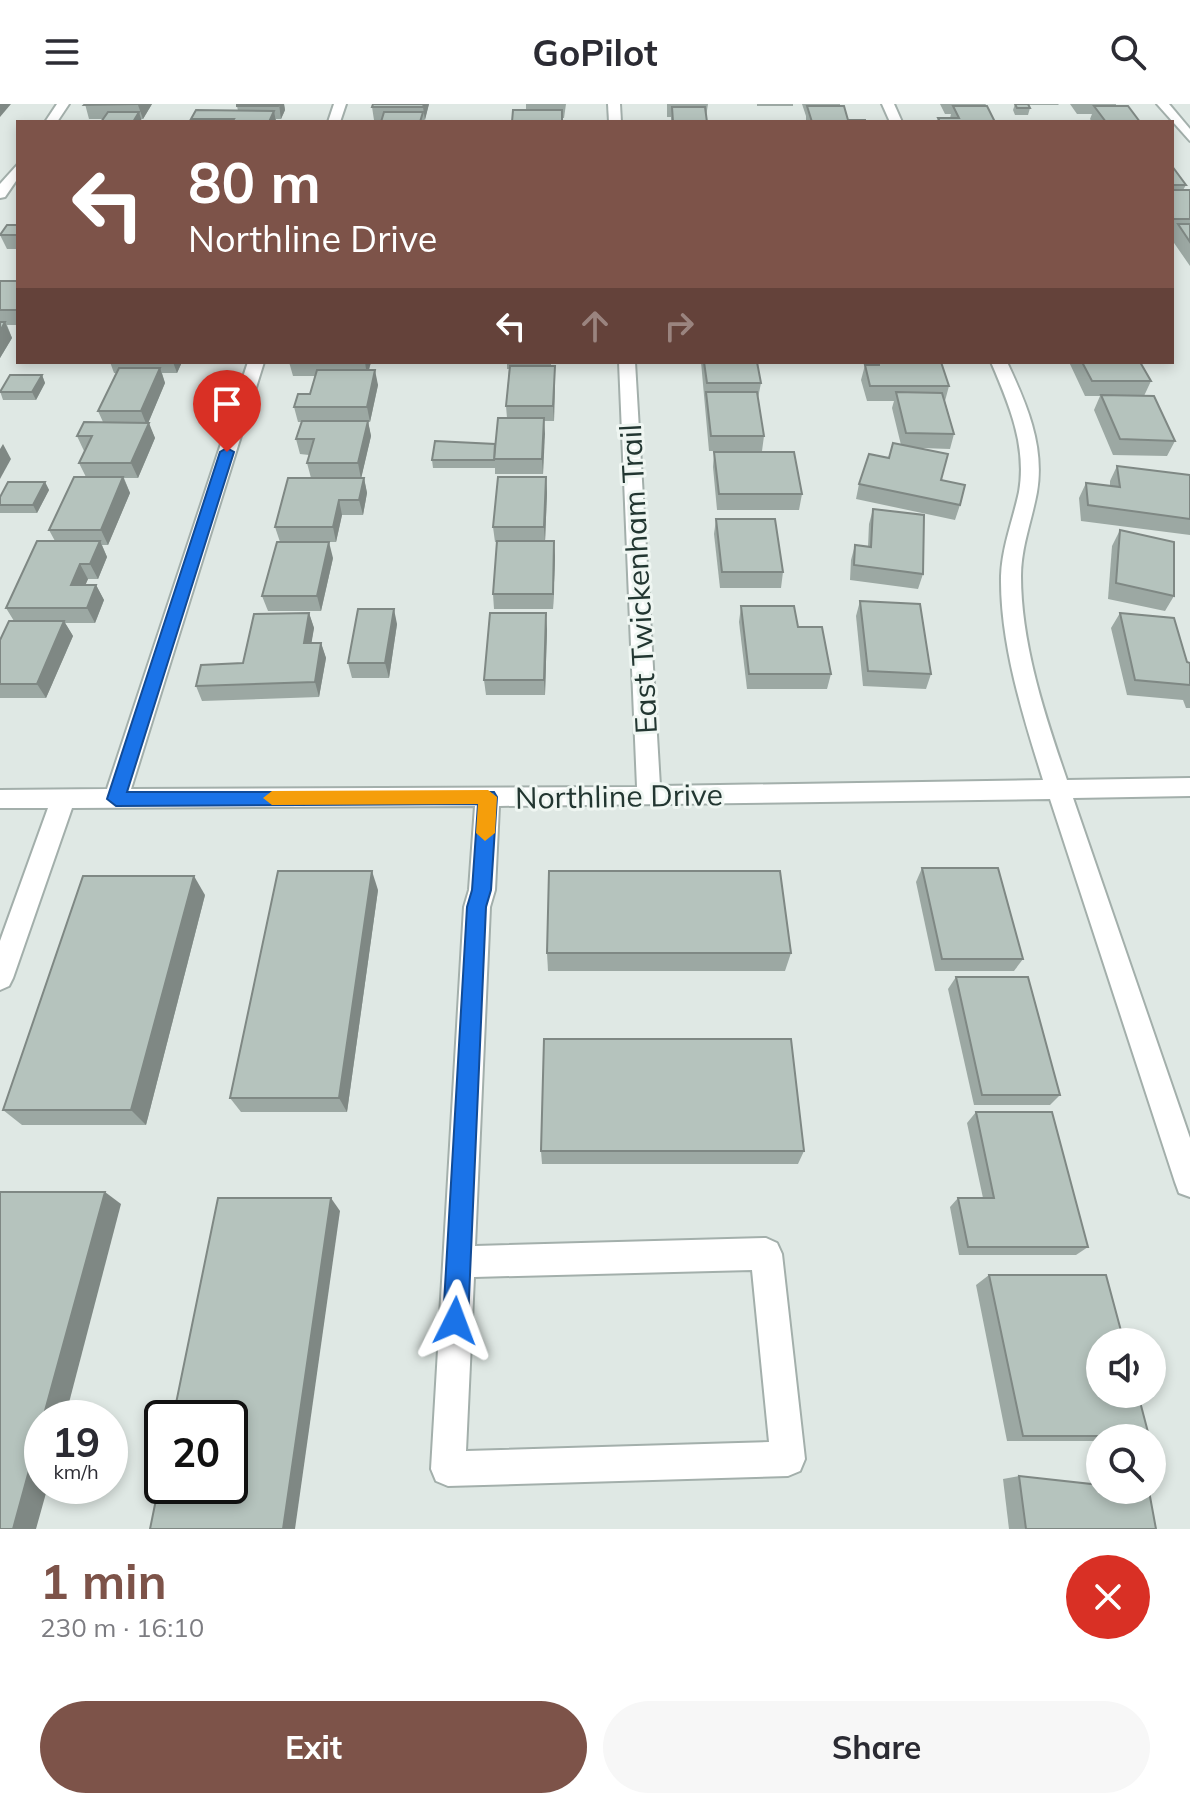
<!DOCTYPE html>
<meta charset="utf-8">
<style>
:root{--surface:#fff;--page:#f7f7f7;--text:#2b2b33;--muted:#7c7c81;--accent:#7d5349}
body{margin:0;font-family:Mulish,sans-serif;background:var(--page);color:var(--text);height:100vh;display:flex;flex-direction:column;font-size:30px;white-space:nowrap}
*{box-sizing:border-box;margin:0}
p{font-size:26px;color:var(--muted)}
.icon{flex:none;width:44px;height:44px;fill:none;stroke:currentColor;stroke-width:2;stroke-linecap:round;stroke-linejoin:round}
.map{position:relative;height:1425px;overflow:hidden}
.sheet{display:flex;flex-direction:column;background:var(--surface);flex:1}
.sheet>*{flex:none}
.guide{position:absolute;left:16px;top:16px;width:1158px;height:244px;border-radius:0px;box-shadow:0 4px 12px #0003;background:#7d5349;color:#fff;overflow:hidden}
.fabs{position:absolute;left:1086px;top:1224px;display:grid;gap:16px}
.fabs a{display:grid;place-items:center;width:80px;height:80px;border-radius:50%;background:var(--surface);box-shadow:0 4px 12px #0003;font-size:40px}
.speed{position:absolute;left:24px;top:1296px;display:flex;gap:16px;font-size:40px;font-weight:700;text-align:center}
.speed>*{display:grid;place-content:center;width:104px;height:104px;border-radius:50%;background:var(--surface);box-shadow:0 4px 12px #0003;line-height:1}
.speed small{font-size:20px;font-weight:400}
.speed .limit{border:4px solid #111;border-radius:12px;background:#fff;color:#111}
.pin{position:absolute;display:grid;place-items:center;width:68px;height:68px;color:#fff;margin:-82px -34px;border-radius:50% 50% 50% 0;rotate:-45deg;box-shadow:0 0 8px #0007}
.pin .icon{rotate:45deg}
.me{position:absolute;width:88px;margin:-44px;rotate:3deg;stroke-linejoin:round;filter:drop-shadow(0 0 6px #0008)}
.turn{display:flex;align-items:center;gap:28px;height:168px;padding:0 40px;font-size:36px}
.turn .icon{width:104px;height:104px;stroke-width:2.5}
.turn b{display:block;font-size:56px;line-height:68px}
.lanes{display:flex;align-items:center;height:76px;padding:0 40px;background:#0003;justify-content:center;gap:40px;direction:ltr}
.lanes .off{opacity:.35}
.round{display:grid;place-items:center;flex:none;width:84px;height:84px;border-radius:42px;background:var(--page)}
.head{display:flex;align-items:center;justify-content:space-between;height:136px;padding:0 40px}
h1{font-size:48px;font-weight:700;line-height:60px;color:var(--accent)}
.button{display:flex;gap:16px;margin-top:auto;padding:16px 40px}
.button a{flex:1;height:92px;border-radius:48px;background:var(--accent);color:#fff;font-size:32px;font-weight:700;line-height:92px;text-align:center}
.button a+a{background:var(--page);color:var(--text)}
header{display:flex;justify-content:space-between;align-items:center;height:104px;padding:0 40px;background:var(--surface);font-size:36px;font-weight:700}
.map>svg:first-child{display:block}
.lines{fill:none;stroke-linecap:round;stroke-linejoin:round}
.minor-casing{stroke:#a3afab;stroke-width:4}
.minor{fill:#fff;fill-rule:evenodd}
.wall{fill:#9ca8a3}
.shaded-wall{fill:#7f8884}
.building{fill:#b5c3bd;stroke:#7f8884;stroke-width:2}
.route{fill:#1a73e8;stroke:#114b97;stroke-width:2}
.slow{fill:#f59e0b}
.labels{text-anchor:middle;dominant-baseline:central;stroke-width:6;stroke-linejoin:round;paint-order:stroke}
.street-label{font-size:30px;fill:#223631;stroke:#eff6f2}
</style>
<header><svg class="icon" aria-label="menu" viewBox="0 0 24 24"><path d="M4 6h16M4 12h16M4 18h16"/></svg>GoPilot<svg class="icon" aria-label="search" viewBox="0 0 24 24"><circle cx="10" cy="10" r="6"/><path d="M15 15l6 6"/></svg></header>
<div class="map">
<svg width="1190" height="1425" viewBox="0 0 1190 1425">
<rect width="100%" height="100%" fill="#dfe8e4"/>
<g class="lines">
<defs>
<g id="minor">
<path d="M57,0H69L57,18H45Z"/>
<path d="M334,0H346L340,18H328Z"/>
<path d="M608,0H620L621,18H609Z"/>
<path d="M882,0H894L902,18H890Z"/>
<path d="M1157,0H1169L1190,25V37Z"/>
<path d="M18,60V74L5,93L0,94V80Z"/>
<path d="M248,258H264L131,685L637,683L619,258H635L660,682L1043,676C1023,612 1000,540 1001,472C1002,443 1013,416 1019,388C1027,342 1009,300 991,258H1007C1026,299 1045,341 1037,388C1032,416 1021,443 1021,472C1021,540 1045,612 1067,676L1190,674V692L1073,694L1190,1034V1093L1179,1089L1175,1078L1050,695L499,702L495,786L490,803L475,1142L766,1134L777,1139L782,1150L805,1355L800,1367L788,1372L448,1382L436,1377L431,1365L464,803L469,786L475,702L72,704L13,874L9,882L0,886V837L48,704H0V686L107,685ZM752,1166L769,1338L466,1347L474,1173Z"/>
</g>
</defs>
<use href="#minor" class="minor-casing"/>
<use href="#minor" class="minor"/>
</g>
<g class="wall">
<path d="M85,0H152L143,15H141L142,18H101L103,15H89Z"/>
<path d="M284,0L285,6L281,15H276V18H192L191,15L238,7L237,2Z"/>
<path d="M373,0H429L424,18H381L382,16H374L372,3Z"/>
<path d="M526,0H566L564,14H563V18H512L526,6Z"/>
<path d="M667,0H708L706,13L707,18H671V13H667Z"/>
<rect x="757" y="0" width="36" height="2"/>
<path d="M802,0H840V2L848,16L865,18H806V12Z"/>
<path d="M940,0H986L985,2L995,18H937L938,14H950L951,10H945Z"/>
<path d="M1015,0H1059L1058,1H1028L1030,4L1028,11H1015L1013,6Z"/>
<path d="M1070,0H1116V2L1140,18H1092L1090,15L1092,10H1077Z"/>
<path d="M1172,62L1186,81L1183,86H1190V162L1172,136L1174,129H1172Z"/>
<path d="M18,121V145H7L0,131Z"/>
<path d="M0,177H18V221H7L12,234L0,254Z"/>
<path d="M110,258H182L177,269H162L165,279L148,319L155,334L138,374H124L130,389L108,441H102L107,453L98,475H88L85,481H96L104,496L95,519H65L73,532L46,594H0V536L14,517L6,504L55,437L49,426L86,373L79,359L85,347H84L77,332L103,318L98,307L116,269H114Z"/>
<path d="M289,258H371L369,266L378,281L370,318H368L371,332L361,374H364L367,389L363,411H342L336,438H280L275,423L311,374L307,359L309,351L300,350L296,335L302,318H298L294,303L310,290L315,272H293Z"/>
<path d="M507,258H551V262H555L554,317H544L543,370H495V364H433L432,356L495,340L507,314L506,302L509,265H507Z"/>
<path d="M701,258H757L761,279L758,294L764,332L762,347H709Z"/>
<path d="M871,258H941L949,282L945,297L954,330L950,345L921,344L941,376L960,401L955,416L856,395L859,380L889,354L901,341L892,304L894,297H867L861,276L865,261H872Z"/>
<path d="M1069,258H1140L1151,277L1144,292L1175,337L1167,352L1113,351L1094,306L1100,292H1085Z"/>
<path d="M42,271L45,279L36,296H3L0,287Z"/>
<path d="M714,348L802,390L799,406H717L713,363Z"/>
<path d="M1117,362L1190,371V431L1081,417L1079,394L1086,379L1110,382V377Z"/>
<path d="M546,373L547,389L545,437L555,452L553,505H494L493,490L497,438H495L493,423Z"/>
<path d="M45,378L49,386L37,409H0V393Z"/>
<path d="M873,405L923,470L918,485L850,476L851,456L855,441L868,443L869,420Z"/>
<path d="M716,415L783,468L781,484H720L714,430Z"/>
<path d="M1120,426L1174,492L1165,507L1108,495L1112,442Z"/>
<path d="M333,454L321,507H268L262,492Z"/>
<path d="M860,497L931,570L926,585L863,582L856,512Z"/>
<path d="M741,502L831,570L827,585H747L739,518Z"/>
<path d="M309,509L314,524L311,539H321L326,554L319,593L202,597L196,582L243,559Z"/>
<path d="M1120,509L1187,558L1190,559V604H1186L1183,596L1127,591L1111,524Z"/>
<path d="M397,520L389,574H352L348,559Z"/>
<path d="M547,525L545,591H486L484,576Z"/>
<path d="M922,764L1023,855L1014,867H935L916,778Z"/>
<path d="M378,786L347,1008H241L230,994Z"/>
<path d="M205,791L146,1021H22L3,1006Z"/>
<path d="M547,849H791L785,867H548Z"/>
<path d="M956,873L1060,991L1050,1001H974L948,885Z"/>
<path d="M976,1008L1088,1143L1076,1151H959L950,1103L958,1094H983L967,1019Z"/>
<path d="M541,1047H804L798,1060H542Z"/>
<path d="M989,1171L1149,1332L1141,1334H1100V1337H1007L976,1181Z"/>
<path d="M1019,1372L1156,1425H1009L1003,1375Z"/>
</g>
<g class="shaded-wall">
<path d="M0,0H11L0,13Z"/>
<path d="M139,0H152L143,15L138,1Z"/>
<path d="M279,0H284L285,6L281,15Z"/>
<path d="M424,0H429L425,16L423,3Z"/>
<path d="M274,7L276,18H269Z"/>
<path d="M139,8L142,18H133Z"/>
<path d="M5,218L12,234L0,254V227Z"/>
<path d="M173,258H182L177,269Z"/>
<path d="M365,258H371L367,272Z"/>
<path d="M555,262V277L554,317L553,302Z"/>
<path d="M160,264L165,279L147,322L141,307Z"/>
<path d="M375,266L378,281L370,318L367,303Z"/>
<path d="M42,271L45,279L36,296L32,288Z"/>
<path d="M544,314L545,330L543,370L542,355Z"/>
<path d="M368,317L371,332L361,375L358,359Z"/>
<path d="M149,319L155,334L138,374L131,359Z"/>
<path d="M3,340L11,355L0,375V345Z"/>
<path d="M123,373L130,389L108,441L101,426Z"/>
<path d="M546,373L547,389L545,438L544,423Z"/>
<path d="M364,374L367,389L363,411L359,396Z"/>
<path d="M45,378L49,386L37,409L33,401Z"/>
<path d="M339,396L342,411L336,438L333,423Z"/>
<path d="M100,437L107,453L98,475L90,460Z"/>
<path d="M554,437L555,452L553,505V490Z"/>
<path d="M329,438L333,454L321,507L317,492Z"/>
<path d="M80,460L88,475L79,496L71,481Z"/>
<path d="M96,481L104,496L95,519L87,504Z"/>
<path d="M394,505L397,520L389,574L385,559Z"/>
<path d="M309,509L314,524L309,554L304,539Z"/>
<path d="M546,509L547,525L545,591L544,576Z"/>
<path d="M64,517L73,532L46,594L37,580Z"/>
<path d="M321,539L326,554L319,593L315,578Z"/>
<path d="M372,767L378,786L347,1008L339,994Z"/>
<path d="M194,772L205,791L146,1021L131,1006Z"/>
<path d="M105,1088L121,1100L65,1314H43Z"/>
<path d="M331,1094L340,1107L295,1425H283Z"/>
<path d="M42,1319V1382H48L36,1425H13Z"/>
</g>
<g class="building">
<path d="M85,0H139L84,1Z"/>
<path d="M237,0H279L278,2H237Z"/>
<path d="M373,0H424L423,3H372Z"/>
<path d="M1015,0H1028L1030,4H1017Z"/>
<path d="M807,2H844L848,16H865V18H812Z"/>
<path d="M953,2H987L995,18H940L938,14H959Z"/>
<path d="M1094,2H1128L1140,18H1106Z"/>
<path d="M672,3H705L707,18H673Z"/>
<path d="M196,6L274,7L269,18H232L234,15H191Z"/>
<path d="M513,6H562V18H512Z"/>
<path d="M108,8H139L133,18H101Z"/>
<path d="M384,8H423L420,18H381Z"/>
<path d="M1172,62L1186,81H1172Z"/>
<rect x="1172" y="86" width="18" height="29"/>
<path d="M1178,120H1190V138Z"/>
<path d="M7,121H18V131H0Z"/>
<rect x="0" y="177" width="18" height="29"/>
<path d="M0,218H5L0,227Z"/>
<path d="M704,258H757L761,279H707Z"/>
<path d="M879,258H941L949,282H870L865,261H879Z"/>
<path d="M1082,258H1140L1151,277H1092Z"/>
<path d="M510,262H555L553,302H506Z"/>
<path d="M119,264H160L141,307H98Z"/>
<path d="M317,266H375L367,303H294L298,290H310Z"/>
<path d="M10,271H42L32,288H0Z"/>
<path d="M706,288H757L764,332H711Z"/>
<path d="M896,288L942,289L954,330L906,329Z"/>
<path d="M1101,291L1154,292L1175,337L1120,335Z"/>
<path d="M498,314H544L542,355H494Z"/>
<path d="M302,317H368L358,359H307L314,335H296Z"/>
<path d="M84,318L149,319L131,359H79L92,332H77Z"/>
<path d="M435,337L495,340L494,356H432Z"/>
<path d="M893,339L948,350L941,376L965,381L960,401L859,380L869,350L889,354Z"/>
<path d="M714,348H794L802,390H719Z"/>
<path d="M1117,362L1190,371V415L1088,401L1086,379L1120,383Z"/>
<path d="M74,373H123L101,426H49Z"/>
<path d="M498,373H546L544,423H493Z"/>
<path d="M288,374H364L359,396H339L333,423H275Z"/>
<path d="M8,378H45L33,401H0V393Z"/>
<path d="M873,405L924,411L923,470L854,461L855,441L871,443Z"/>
<path d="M716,415H775L783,468H722Z"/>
<path d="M1120,426L1174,438V492L1116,479Z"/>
<path d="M37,437H100L90,460H80L71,481H96L87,504H6Z"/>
<path d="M497,437H554L553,490H493Z"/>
<path d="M277,438H329L317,492H262Z"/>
<path d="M860,497L920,500L931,570L868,567Z"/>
<path d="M741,502H794L798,523H822L831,570H749Z"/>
<path d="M358,505H394L385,559H348Z"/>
<path d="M309,509L304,539H321L315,578L196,582L201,561L243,559L254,510Z"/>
<path d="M490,509H546L544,576H484Z"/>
<path d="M1120,509L1174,514L1187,558L1190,559V581L1135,576Z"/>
<path d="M9,517H64L37,580H0V536Z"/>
<path d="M922,764H998L1023,855H942Z"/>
<path d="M278,767H372L339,994H230Z"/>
<path d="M549,767H780L791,849H547Z"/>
<path d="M83,772H194L131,1006H3Z"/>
<path d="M956,873H1028L1060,991H982Z"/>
<path d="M544,935H791L804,1047H541Z"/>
<path d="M976,1008H1052L1088,1143H968L958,1094H994Z"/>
<path d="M0,1088H105L43,1314H42V1319L13,1425H0Z"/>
<path d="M218,1094H331L283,1425H150L162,1366V1382H230V1314H173Z"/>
<path d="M989,1171H1106L1124,1238H1100V1290H1138L1149,1332H1023Z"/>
<path d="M1019,1372L1100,1381V1386L1149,1387L1156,1425H1026Z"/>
</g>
<path class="route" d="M227,344L234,348L127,688H494L497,693L491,786L486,803L468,1217L464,1225L455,1229L447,1225L443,1217L467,803L472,786L478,700L116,702L107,695L220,348Z"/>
<path class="slow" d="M488,686L497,693L495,729L485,737L476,729L478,700L272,701L263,694L272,687Z"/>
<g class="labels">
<g class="street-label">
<text transform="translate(638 475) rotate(-93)">East Twickenham Trail</text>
<text transform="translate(619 692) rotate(-1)">Northline Drive</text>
</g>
</g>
</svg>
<div class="fabs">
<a><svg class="icon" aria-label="sound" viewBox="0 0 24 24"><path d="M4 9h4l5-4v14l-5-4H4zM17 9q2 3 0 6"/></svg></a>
<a><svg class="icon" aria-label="search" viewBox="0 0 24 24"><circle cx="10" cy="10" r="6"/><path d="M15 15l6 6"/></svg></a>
</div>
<div class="speed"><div>19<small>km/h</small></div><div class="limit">20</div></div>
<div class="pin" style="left:227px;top:348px;background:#d93025"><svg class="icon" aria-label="arrive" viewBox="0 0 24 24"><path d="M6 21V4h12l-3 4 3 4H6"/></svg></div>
<svg class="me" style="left:455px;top:1217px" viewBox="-20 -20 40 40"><path d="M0-17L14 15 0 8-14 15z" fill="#1a73e8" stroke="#fff" stroke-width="4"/></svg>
<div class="guide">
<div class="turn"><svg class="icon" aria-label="left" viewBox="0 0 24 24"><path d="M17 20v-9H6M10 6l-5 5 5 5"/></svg><div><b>80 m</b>Northline Drive</div></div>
<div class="lanes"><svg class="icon" aria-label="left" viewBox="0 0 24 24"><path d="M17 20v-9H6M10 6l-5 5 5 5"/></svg><svg class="icon off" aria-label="ahead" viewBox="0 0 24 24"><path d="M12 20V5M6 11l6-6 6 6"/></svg><svg class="icon off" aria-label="right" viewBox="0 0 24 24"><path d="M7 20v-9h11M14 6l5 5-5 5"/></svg></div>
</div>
</div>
<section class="sheet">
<div class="head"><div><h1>1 min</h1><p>230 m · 16:10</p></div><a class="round" style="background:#d93025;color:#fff"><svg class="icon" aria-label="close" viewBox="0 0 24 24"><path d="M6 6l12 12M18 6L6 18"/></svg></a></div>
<div class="button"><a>Exit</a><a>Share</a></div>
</section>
